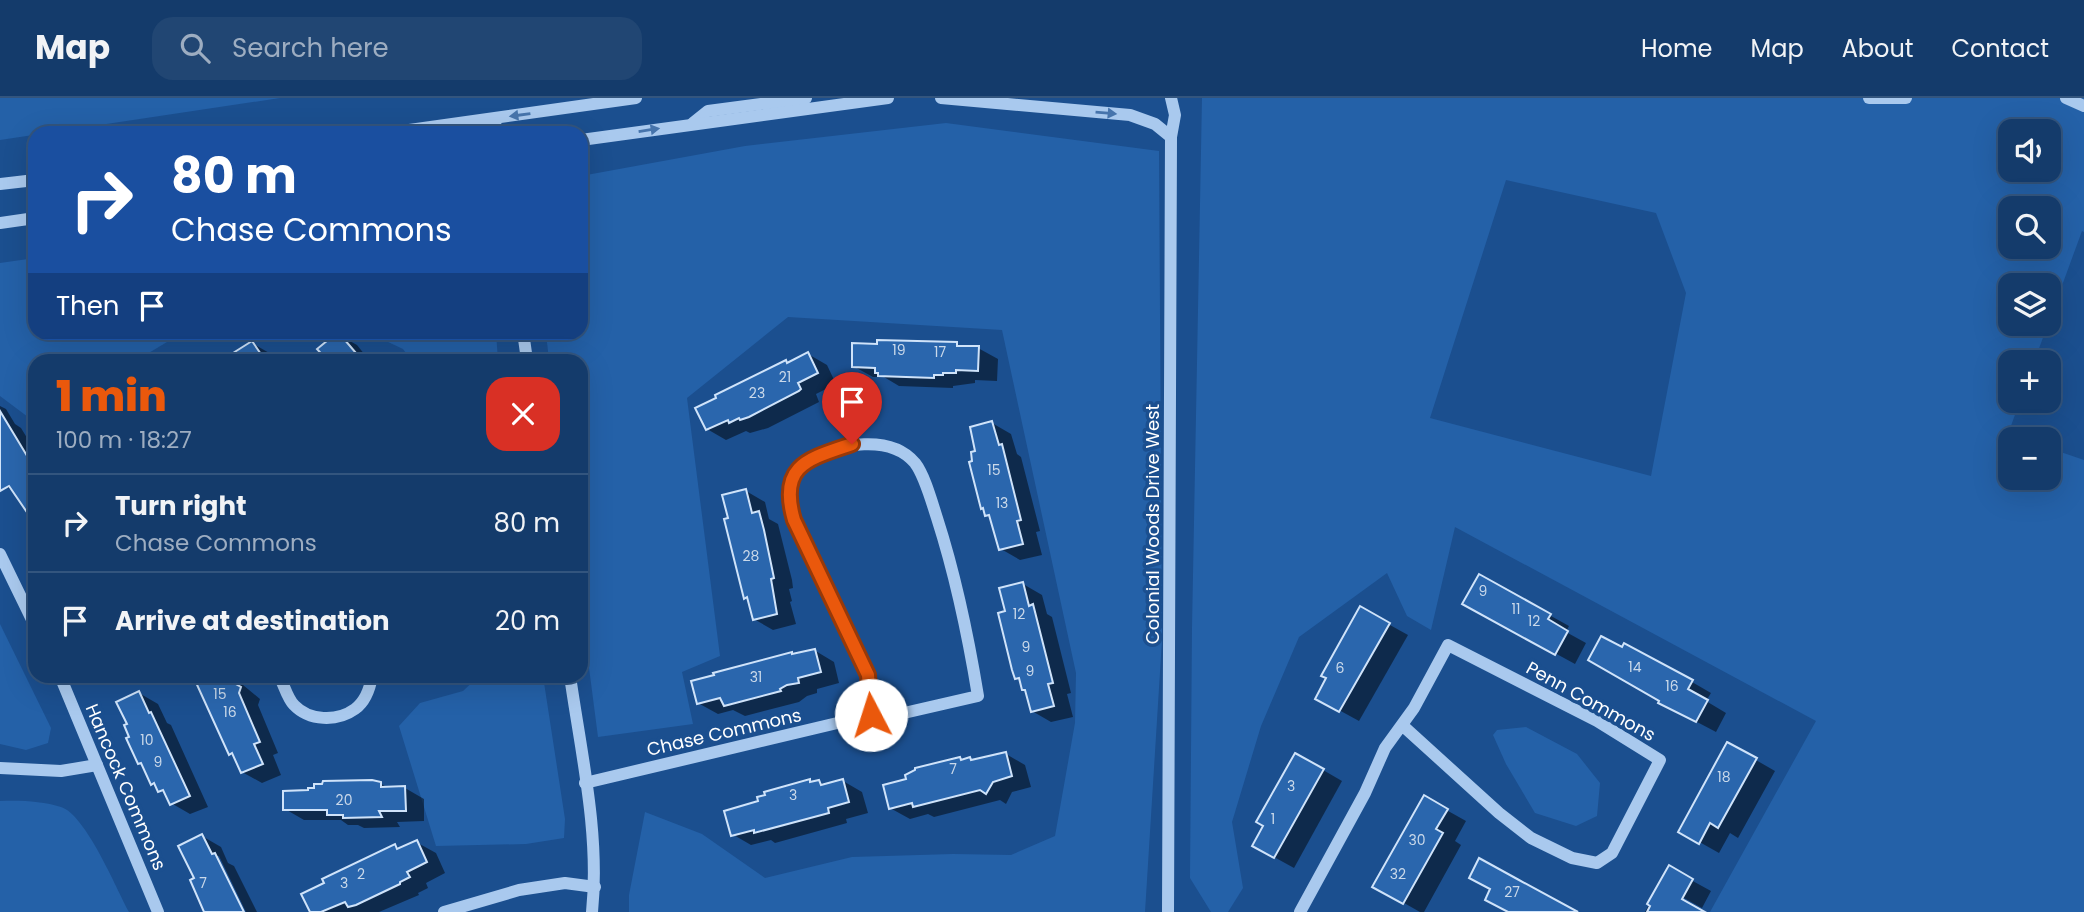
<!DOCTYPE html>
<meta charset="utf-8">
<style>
:root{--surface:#143b6b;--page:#214673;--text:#f1f3f6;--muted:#9dadc1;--line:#33557e;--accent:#ea580c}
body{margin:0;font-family:Poppins,sans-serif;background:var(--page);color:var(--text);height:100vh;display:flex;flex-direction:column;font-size:26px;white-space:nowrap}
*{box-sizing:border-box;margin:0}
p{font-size:23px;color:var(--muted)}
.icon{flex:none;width:38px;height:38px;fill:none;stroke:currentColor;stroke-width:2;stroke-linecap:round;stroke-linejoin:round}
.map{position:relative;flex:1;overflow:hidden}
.sheet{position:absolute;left:28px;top:256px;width:560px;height:329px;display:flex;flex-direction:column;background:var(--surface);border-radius:21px;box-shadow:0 7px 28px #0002,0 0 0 2px var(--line)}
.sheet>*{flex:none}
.hud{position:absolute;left:28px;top:28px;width:560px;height:214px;border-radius:21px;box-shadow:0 7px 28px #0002,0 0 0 2px var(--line);background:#1a4fa0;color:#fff;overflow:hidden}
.tools{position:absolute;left:1998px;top:21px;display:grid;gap:14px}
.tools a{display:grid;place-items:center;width:63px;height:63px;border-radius:14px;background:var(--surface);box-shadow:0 7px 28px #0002,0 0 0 2px var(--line);font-size:35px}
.pin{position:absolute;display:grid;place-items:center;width:60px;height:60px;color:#fff;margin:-72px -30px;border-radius:50% 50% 50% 0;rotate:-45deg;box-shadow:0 0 7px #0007}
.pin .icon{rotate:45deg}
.me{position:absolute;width:77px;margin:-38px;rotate:355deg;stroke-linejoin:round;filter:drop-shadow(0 0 5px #0008)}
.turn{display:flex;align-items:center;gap:24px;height:147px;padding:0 28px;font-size:32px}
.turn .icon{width:91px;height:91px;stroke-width:2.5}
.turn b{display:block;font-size:49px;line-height:60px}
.then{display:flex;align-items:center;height:66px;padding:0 28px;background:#0003;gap:14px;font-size:26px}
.round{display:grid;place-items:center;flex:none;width:74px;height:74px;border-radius:21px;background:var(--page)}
.overview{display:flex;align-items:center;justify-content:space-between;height:119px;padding:0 28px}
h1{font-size:42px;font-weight:800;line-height:52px;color:var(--accent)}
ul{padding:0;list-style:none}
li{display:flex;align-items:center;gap:21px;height:98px;padding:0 28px;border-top:2px solid var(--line)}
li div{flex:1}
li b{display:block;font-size:26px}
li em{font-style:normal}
header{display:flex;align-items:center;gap:42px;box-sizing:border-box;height:98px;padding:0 35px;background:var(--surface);border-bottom:2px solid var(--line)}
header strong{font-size:33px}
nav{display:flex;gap:38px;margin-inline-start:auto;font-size:24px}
.search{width:490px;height:63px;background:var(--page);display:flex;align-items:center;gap:18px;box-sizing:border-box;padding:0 24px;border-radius:21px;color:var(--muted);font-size:26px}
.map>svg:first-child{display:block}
.green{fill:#2461a8;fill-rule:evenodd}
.shadow{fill:#0007}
.building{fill:#2a66ad;stroke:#cfe3fa;stroke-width:2}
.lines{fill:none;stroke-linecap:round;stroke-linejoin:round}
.minor{stroke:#a9c9ee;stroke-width:12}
.oneway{fill:#4674ac}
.route-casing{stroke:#983908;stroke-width:18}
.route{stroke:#ea580c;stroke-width:12}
.labels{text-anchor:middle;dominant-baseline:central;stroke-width:7;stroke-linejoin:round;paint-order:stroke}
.number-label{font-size:14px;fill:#cad9ea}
.street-label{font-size:18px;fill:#fff;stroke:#1b4f8f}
</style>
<header>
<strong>Map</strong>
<div class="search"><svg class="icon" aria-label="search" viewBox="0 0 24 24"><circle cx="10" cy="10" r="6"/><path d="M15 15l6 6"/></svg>Search here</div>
<nav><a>Home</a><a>Map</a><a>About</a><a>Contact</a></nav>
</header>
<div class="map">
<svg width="2084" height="814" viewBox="0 0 2084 814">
<rect width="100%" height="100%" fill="#1b4f8f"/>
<g class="green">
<path d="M0,0H280L0,42Z"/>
<path d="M1202,0H2084V134L2082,133L2049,223V187H2011V226H2048L2034,264H2011V303H2020L2008,336L2023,341H2011V380H2049V350L2084,362V814H1710L1816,623L1455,429L1431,532L1407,518L1387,475L1299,539L1261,628L1232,724L1243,790L1228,814H1211L1190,780L1192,530ZM2011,33H2049V72H2011ZM1506,82L1656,115L1686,195L1651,378L1430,320ZM2011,110H2049V149H2011Z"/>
<path d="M946,25L1159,53L1162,542L1145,814H629V797L645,714L702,736L765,780L852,759L953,756L1011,757L1055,738L1075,625L1076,575L1002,232L788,219L687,300L720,558L682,574L693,626L598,639L581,508V262H549L546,235L581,234V78L745,48Z"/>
<path d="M35,160V234L182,235L137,262H35V328L32,322L0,298V165Z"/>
<path d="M369,235H496L498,262H411L403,251Z"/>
<path d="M0,526L51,630L48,645L26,652L0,646Z"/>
<path d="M479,578H543L565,721L564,740L526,746L436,748L399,628L420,605L463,593Z"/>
<path d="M1526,629L1577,656L1600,685L1597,718L1576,728L1535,715L1506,666L1493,637L1497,632Z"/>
<path d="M0,703C19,702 43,703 61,709C86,717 116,790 129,814H0Z"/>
</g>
<g class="shadow">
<path d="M337,236L357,247L365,257L374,262H330L320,251Z"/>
<path d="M252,245L271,256L276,262H219L230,255L234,257Z"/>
<path d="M957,246L963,250H978L998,261L997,283L975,282V285L953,288V290L899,288L884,279H873L853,268L879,247Z"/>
<path d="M808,256L827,267L836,286L816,296L819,304L768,330L750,335L746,333L726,342L707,331L788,266Z"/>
<path d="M0,308L6,311L15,326L21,330L35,353V420L14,393L6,389L0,378Z"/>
<path d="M992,325L1011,336L1017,356L1021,359L1040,433L1036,434L1042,457L1020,462L1001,451L992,420L982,410L977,354Z"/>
<path d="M746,393L765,404L769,421L778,426L792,482L793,490L789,491L792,503L790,504L796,526L773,532L754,521L750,502L745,500L730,421Z"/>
<path d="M1479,478L1569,528L1566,534L1586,545L1575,566L1483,516Z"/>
<path d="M1023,486L1042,497L1047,516L1052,519L1071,595L1067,596L1073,619L1051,624L1032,613L1027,594L1023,591L1021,582L1017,580L1007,514Z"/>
<path d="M1361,511L1408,537L1359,623L1317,600Z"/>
<path d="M814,552L834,564L839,585L817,591V595L807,598L799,604L745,618L733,612L718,616L698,605L794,558Z"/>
<path d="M199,578H238L243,587L260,601L258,607L278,655L273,657L281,677L262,685L242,674L236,659L230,656Z"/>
<path d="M440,578H469V581H447Z"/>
<path d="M1692,584L1711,595L1706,603L1726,615L1716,634L1661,605Z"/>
<path d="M139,595L158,606L167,625L171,627L208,709L190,716L171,705L167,697L152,686L144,668L139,665L129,627Z"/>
<path d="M1728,646L1775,673L1738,740L1730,735L1719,755L1680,733Z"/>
<path d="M1006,656L1025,667L1031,689L1012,694L1006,706L1000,702L934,719L928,716L910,721L890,710L908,682L960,661L974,663Z"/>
<path d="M1323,672L1342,683L1294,770L1254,748Z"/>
<path d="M809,683L813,685L819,684L826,687L843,683L862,694L868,715L846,721L847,725L775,745L771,742L751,747L732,736L760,704Z"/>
<path d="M380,685L388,690H405L424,701V723L397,724L400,729L364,730L358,727H348L341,722H304L285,711Z"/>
<path d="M1425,700L1466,723L1455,743L1461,747L1424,814H1420L1374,788Z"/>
<path d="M202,738L221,749L228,765L234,768L257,814H246L219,758H215L205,814L194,791L196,790Z"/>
<path d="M416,744L436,755L445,775L426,785L428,790L418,795L419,797L379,814H312L395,748L401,752Z"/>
<path d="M1669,770L1711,793L1702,810L1675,795L1673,798L1701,814H1645Z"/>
</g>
<g class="building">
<path d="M338,234L362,262H327L317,251Z"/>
<path d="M877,242L957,244V248H979L978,273L956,272V275H943V277H934V280L878,278V275H875V270L852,269V245L877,246Z"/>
<path d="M252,243L265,262H222Z"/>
<path d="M808,254L818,275L798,285L801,291L799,293L749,319L740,322L739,320L729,325L728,322L706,332L695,310L716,300L715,297L786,262L787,265Z"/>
<path d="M0,313L35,371V426L9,388L0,393Z"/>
<path d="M992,323L999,347L1002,346L1021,422L1017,423L1023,446L999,452L989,417L985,418L983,410L981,411L969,364L972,363L971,354L975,353L970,329Z"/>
<path d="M746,391L752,415L759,413L764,432L774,480L771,481L777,516L753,522L747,499L744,501L724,421L728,420L722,397Z"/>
<path d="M1479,476L1551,516L1548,521L1568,533L1555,557L1462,506Z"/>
<path d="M1023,484L1029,508L1033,506L1053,585L1048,586L1054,608L1031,614L1025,592H1022L1019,580L1015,581L1012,572L998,515L1005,513L999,490Z"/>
<path d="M1360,508L1390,525L1339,614L1315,601L1326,580L1321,578Z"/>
<path d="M1601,538L1622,549L1624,545L1693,582L1688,591L1708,602L1696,624L1658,605L1659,603L1588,562Z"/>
<path d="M815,551L821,574L798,580L799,585L787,587L780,591L781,593L724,608L720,600L697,606L691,583L714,577L713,575L792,554V556Z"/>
<path d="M193,578H230L234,585L241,589L239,595L260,644L254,646L263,666L241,675L232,655L229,657Z"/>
<path d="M139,593L149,615L151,614L190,698L170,707L163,692L158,694L154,685L151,687L141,665L138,666L126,640L129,639L124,627L127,626L116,604Z"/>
<path d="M1727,644L1757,660L1718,730L1710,725L1699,746L1678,734Z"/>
<path d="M1006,654L1012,678L993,684L986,696L980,692L913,709L912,705L889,711L883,687L906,681L905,677L915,672V670L960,659L961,662L970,659L971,662Z"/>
<path d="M1295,655L1324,671L1274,760L1252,748L1263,728L1256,724Z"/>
<path d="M810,681V684L819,682L821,687L843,681L849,704L828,710L829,715L754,735V732L731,738L724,713L758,703L757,699L765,697L764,694Z"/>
<path d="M372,682L381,684V689L405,688L406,713H379L382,719L343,720V717H327V712H283V693L308,692V690H314V686H322L323,683Z"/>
<path d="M1424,697L1448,711L1436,731L1443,735L1403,806L1372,789Z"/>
<path d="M202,736L212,756L215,755L244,814H204L190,782L194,780L178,748Z"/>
<path d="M417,742L427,764L407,774L410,779L400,784V786L356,807L348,809L345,804L321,814H310L301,796L324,785L322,781L395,746L397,751Z"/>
<path d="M1479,760L1519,782L1578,814H1508L1485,802L1490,791L1469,780Z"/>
<path d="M1669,767L1693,781L1682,801L1705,814H1647L1650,808L1647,806Z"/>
</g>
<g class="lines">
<g class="minor">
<path d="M941,0L1130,17L1155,26L1171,39"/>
<path d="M1869,0H1906"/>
<path d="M2066,0L2084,8"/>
<path d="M495,21L496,35"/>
<path d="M693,25L708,13L806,0"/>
<path d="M388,35L636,0"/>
<path d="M581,42L888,0"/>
<path d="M0,86L35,82"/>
<path d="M0,125L35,120"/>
<path d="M523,234L527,262"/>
<path d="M0,456L35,528"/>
<path d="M60,578L158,814"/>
<path d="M279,578C284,586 287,600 294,607C309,623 337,624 355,611C366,603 370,590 372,578"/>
<path d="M570,578C581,655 600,736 592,814"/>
<path d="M0,670L61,673L97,667"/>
<path d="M585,685L871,617L891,618L978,598C968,537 956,479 937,420C932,405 925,378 915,365C891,336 838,345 810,362C807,364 799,367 797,370C785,384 790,407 794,422L868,577L871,617"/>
<path d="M444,814L519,792L565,785L595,789"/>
<path d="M1168,814L1171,39L1175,17L1171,0"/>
<path d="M1300,814L1365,695L1385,650L1414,610L1448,547L1597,623L1660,662L1612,755L1597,765L1572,760L1531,740L1499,715L1402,627"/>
</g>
</g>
<defs><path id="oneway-solid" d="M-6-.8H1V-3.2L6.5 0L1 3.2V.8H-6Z" transform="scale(1.75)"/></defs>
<g class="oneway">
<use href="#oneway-solid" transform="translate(1106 15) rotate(5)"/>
<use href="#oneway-solid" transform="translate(520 17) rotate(172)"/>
<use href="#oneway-solid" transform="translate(649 32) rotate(-9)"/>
</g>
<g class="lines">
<defs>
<path id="route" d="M852,346C808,361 778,367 794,422L868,577L871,617"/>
</defs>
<use href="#route" class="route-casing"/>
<use href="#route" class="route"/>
</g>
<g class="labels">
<g class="number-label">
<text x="899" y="252">19</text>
<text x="940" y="254">17</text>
<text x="785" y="279">21</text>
<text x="757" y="295">23</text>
<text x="994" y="372">15</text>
<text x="1002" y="405">13</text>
<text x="751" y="458">28</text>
<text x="1483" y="493">9</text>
<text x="1516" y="511">11</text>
<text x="1019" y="516">12</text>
<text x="1534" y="523">12</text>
<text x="1026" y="549">9</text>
<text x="1635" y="569">14</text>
<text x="1340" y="570">6</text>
<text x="1030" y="573">9</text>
<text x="756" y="579">31</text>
<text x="1672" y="588">16</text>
<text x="220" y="596">15</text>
<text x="230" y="614">16</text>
<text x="147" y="642">10</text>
<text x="158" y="664">9</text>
<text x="953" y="671">7</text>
<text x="1724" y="679">18</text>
<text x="1291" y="688">3</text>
<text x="793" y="697">3</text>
<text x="344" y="702">20</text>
<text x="1273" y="721">1</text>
<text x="1417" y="742">30</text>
<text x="361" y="776">2</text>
<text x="1398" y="776">32</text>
<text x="203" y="785">7</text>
<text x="344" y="785">3</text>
<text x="1512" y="794">27</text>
</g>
<g class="street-label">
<text transform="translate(1152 426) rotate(-90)">Colonial Woods Drive West</text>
<text transform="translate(1591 603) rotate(29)">Penn Commons</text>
<text transform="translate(724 634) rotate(-13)">Chase Commons</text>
<text transform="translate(126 689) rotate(67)">Hancock Commons</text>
</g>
</g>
</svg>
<div class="tools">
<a><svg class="icon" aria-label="sound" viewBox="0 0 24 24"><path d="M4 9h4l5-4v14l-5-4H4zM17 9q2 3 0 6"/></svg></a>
<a><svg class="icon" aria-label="search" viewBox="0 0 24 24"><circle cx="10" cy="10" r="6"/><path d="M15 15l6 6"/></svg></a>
<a><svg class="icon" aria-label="layers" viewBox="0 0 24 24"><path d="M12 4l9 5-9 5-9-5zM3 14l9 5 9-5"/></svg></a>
<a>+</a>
<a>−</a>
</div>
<div class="pin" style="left:852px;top:346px;background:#d93025"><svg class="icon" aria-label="arrive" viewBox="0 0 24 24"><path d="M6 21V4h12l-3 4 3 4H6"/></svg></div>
<svg class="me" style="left:871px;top:617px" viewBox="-20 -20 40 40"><circle r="19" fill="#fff"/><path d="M0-13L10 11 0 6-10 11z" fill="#ea580c"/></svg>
<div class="hud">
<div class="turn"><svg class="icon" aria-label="right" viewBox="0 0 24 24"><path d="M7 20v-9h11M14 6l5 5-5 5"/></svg><div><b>80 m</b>Chase Commons</div></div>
<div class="then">Then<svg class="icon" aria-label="arrive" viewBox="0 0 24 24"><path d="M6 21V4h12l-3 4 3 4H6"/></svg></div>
</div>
<section class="sheet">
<div class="overview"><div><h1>1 min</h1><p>100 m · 18:27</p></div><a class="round" style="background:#d93025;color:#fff"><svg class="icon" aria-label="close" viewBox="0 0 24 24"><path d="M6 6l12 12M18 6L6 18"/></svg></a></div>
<ul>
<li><svg class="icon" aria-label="right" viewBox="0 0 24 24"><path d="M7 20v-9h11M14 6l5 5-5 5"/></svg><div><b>Turn right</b><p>Chase Commons</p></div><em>80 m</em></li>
<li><svg class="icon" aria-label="arrive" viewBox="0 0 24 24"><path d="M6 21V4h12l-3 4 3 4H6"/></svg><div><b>Arrive at destination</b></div><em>20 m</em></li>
</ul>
</section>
</div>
